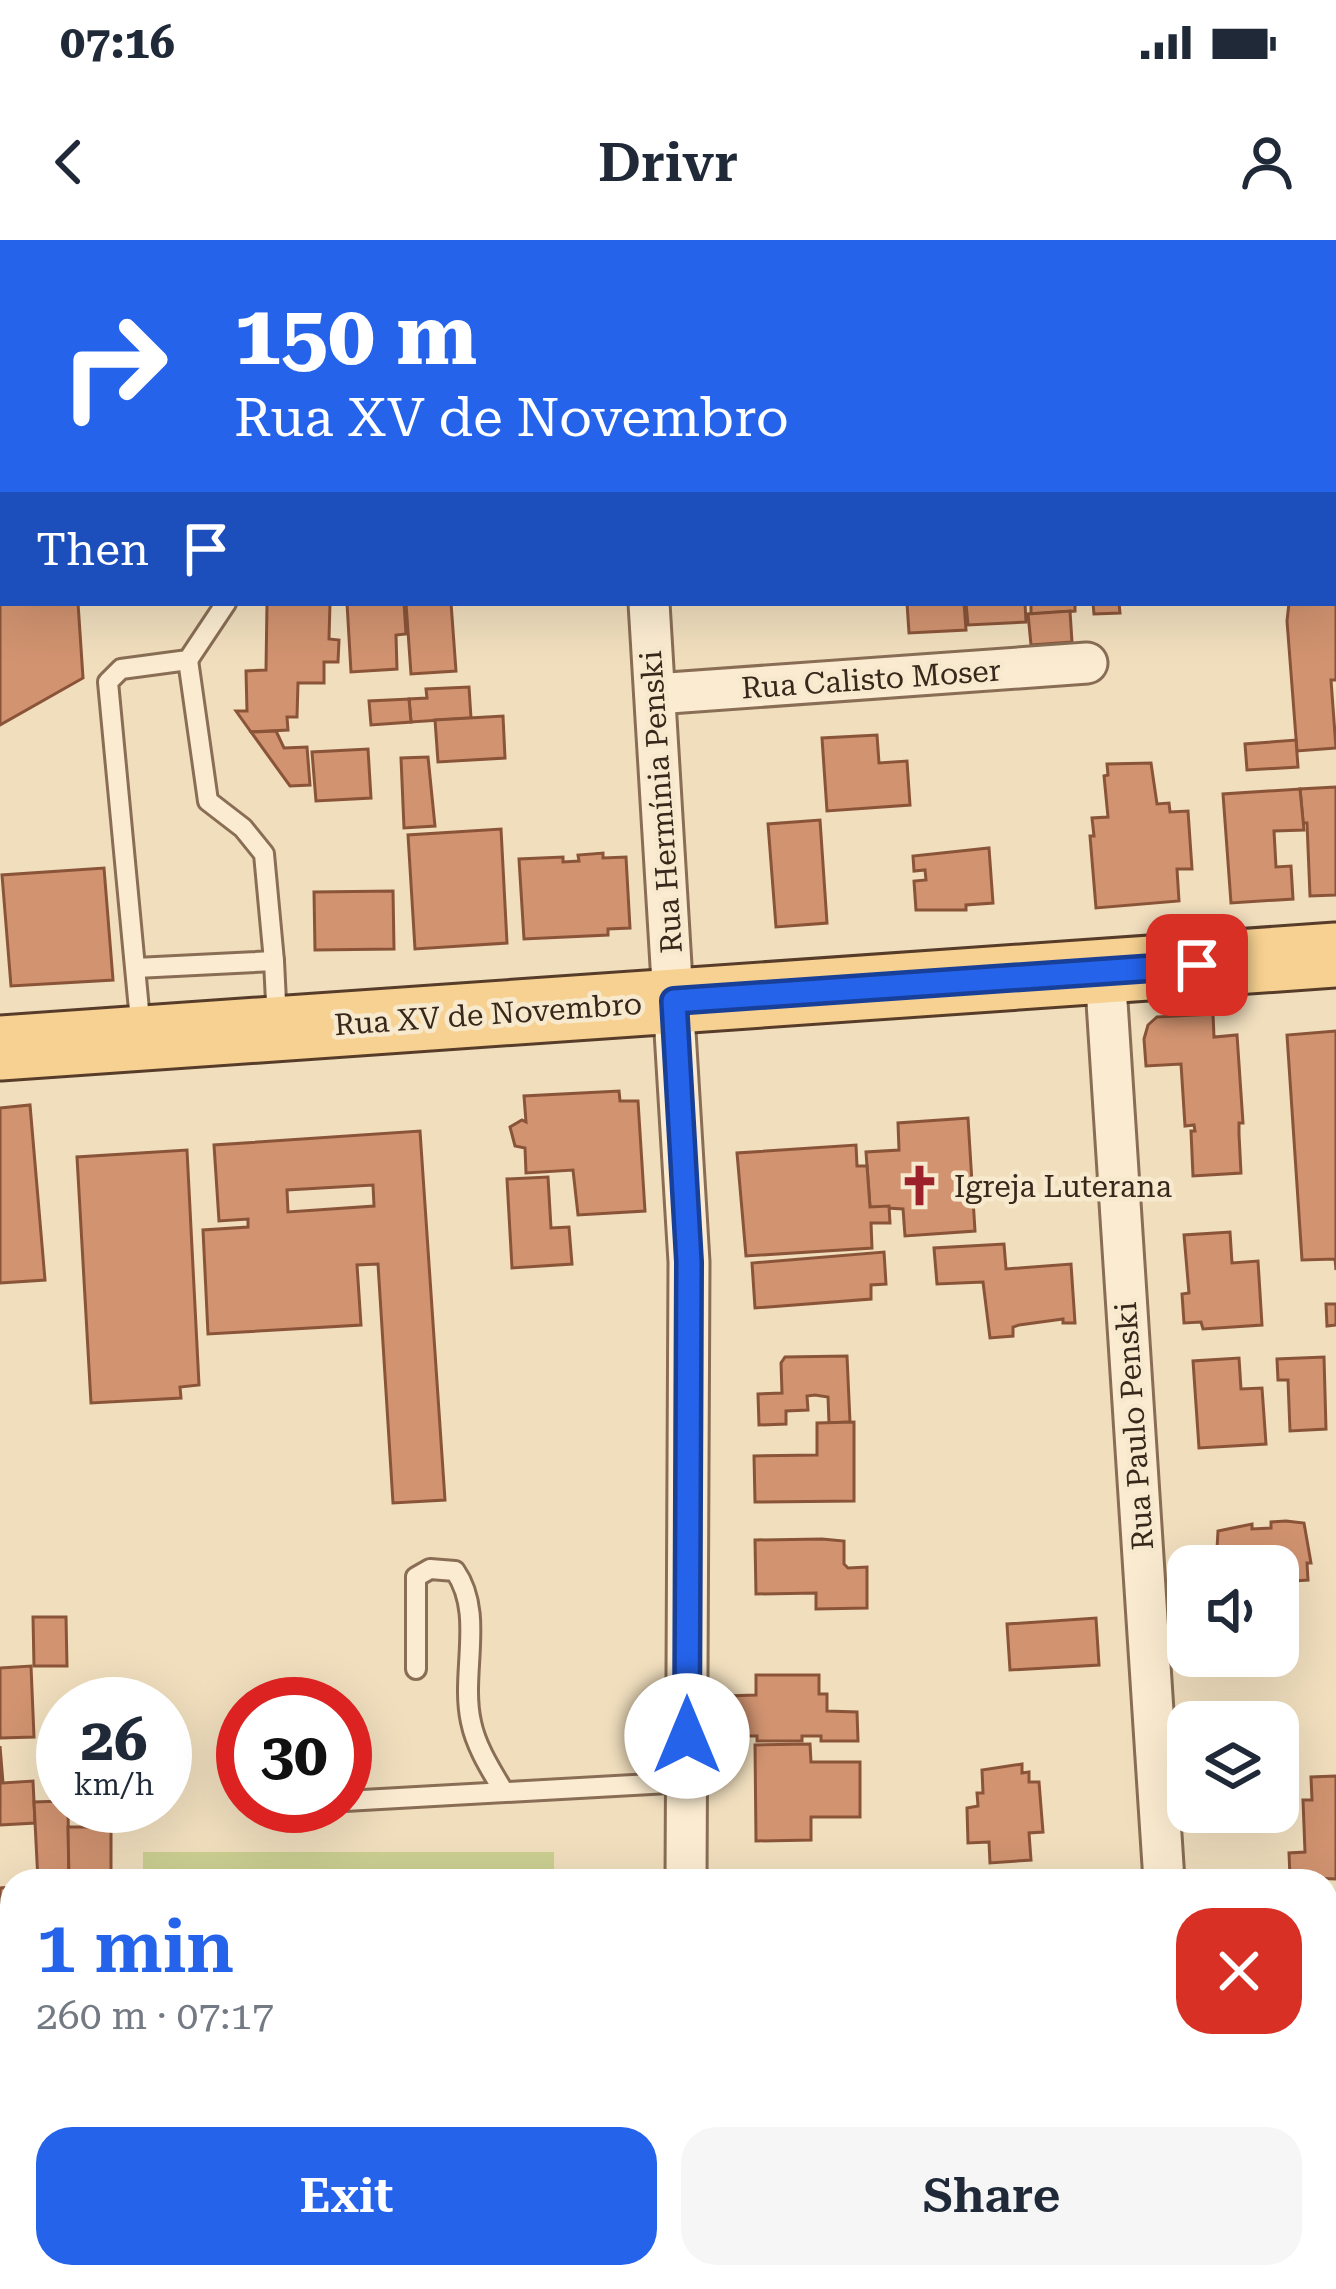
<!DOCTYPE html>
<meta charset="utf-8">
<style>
:root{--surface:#fff;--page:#f6f6f7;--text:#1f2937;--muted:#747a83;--accent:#2563eb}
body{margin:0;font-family:"Roboto Serif",serif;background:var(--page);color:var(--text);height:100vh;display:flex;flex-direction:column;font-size:45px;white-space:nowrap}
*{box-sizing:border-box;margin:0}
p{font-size:39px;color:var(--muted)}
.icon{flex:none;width:66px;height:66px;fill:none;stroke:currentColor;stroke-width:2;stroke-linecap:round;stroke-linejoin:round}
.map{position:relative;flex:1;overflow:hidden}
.drawer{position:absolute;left:0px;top:1629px;width:1338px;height:420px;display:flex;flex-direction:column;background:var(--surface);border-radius:36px 36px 0 0;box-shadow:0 12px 48px #0002}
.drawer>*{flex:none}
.banner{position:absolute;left:0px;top:0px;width:1338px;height:366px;box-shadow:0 12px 48px #0002;background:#2563eb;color:#fff;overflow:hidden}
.controls{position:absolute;left:1167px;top:1305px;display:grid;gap:24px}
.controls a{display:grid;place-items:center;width:132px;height:132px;border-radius:24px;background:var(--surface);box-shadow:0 12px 48px #0002;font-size:60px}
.speed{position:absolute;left:36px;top:1437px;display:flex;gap:24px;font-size:60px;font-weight:700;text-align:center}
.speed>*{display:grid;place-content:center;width:156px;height:156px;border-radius:50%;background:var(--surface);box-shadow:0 12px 48px #0002;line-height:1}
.speed small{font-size:30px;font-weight:400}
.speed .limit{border:18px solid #d22;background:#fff;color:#111}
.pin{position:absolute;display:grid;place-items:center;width:102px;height:102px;color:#fff;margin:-51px;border-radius:24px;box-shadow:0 6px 18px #0006}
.me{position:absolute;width:132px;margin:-66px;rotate:0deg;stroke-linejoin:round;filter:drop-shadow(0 0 9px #0008)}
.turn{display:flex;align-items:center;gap:42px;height:252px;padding:0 36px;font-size:54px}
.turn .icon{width:156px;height:156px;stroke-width:2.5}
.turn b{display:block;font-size:84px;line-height:102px}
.then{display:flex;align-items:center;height:114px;padding:0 36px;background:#0003;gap:24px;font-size:45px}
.round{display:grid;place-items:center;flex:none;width:126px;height:126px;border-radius:36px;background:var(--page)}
.head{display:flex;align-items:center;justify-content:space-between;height:204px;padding:0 36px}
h1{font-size:72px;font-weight:600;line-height:90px;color:var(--accent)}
.cta{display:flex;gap:24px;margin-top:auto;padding:24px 36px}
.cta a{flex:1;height:138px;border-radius:36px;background:var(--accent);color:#fff;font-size:48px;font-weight:600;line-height:138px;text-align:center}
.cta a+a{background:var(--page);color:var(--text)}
.status{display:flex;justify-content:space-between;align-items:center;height:84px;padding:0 60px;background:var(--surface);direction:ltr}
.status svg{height:33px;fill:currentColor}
header{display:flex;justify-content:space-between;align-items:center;height:156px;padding:0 36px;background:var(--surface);font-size:54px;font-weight:600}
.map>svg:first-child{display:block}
.green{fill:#cbcf91}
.building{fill:#d19370;stroke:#8a5439;stroke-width:3;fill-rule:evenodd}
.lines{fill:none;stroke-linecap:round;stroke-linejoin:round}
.lane-casing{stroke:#896e55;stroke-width:24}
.street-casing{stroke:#896e55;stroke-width:45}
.primary-casing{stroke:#573c2a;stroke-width:69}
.lane{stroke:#fbecd1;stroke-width:18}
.street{stroke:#fbecd1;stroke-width:39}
.primary{stroke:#f7d191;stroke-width:63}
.route-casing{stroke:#184099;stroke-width:30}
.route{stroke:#2563eb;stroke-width:21}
.labels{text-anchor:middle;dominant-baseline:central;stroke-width:9;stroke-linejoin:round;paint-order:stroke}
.street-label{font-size:30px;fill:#38271b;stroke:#f7e9cd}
.poi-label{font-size:30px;fill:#38271b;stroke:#f7e9cd;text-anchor:start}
</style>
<div class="status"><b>07:16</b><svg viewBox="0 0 49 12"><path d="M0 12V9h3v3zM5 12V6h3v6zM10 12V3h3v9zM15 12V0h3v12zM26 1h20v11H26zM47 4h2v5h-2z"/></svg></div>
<header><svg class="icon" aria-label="back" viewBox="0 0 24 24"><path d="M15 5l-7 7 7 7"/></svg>Drivr<svg class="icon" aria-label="person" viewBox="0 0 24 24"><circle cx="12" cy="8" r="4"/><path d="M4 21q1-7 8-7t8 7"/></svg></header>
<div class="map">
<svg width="1336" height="2049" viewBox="0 0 1336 2049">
<rect width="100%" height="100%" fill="#f0debd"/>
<g class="green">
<rect x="143" y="1612" width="411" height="29"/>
<rect x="143" y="2037" width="412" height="12"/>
</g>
<g class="building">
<path d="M0,163L3,363H78L83,438L0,485Z"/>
<path d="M1336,295V440H1331L1336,508L1297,511L1287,381L1289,363H1335Z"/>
<path d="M330,363L329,399L339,400L338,422H324V443H298L297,477H287L288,490L251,492L236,471H247L246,431L266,430L267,364Z"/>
<path d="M347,363H404L406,394L396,395L397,429L351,432Z"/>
<path d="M406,363H451L456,431L411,434Z"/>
<path d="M907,363H964L966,390L909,393Z"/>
<path d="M966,363H1025L1026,382L968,385Z"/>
<path d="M1031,363H1075V371L1031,374Z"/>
<path d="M1093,363H1119L1120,373L1094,374Z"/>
<path d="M1070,371L1072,402L1031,405L1028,374Z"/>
<path d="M469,447L471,478L411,482L409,459L427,458L426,449Z"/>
<path d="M409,459L411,482L371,485L369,461Z"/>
<path d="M503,476L505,518L438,522L435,480Z"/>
<path d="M276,491L284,508L307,507L310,545L290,546L251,492Z"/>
<path d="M877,495L879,523L907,521L910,565L827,571L822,498Z"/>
<path d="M1296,500L1298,527L1247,530L1245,504Z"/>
<path d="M368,509L371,558L316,561L312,512Z"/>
<path d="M428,517L435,586L404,588L401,518Z"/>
<path d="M1151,523L1157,564L1169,563L1170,572L1188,571L1192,629H1177L1179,661L1096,668L1090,596H1094L1092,578L1108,577L1104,536L1108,535L1107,524Z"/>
<path d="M1336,547V655L1310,656L1307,583H1303L1300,549Z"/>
<path d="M1300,549L1304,590L1274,591L1276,627L1291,626L1293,659L1231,663L1223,554Z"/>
<path d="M820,580L827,683L776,687L768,584Z"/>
<path d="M501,589L507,703L415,709L408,595Z"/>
<path d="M989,608L993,663L966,665V670H916L914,641L926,640L925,630L914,631L913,616Z"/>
<path d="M603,613V618L626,617L630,688L608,689V695L524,699L519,619L563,617V622L579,621L578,615Z"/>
<path d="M104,628L113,740L11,746L2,635Z"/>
<path d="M393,651L394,709L315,710L314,652Z"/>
<path d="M1213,774L1214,797L1237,795L1243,883H1239V894L1241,933L1193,936L1191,891H1195L1194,885L1185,886L1181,824L1146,826L1144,799L1148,785L1157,777Z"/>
<path d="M1336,791V1030L1335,1019L1302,1020L1287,795Z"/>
<path d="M619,851L620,861H638L645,971L578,975L573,930L526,933L525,908L515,906L510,887L522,880L526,882L524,856Z"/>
<path d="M30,865L45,1040L0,1043V868Z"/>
<path d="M968,878L975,991L905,996L903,969L870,967L866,912L899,910L898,883Z"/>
<path d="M420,891L445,1260L393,1263L378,1024L357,1025L361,1085L208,1094L203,990L248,987V979L219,981L214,905ZM373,945L374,966L288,972L287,950Z"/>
<path d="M856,905L857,926H867L870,967L889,966L890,983H871L872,1008L746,1016L737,913Z"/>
<path d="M187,910L199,1145L180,1147L181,1158L91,1163L77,917Z"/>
<path d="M548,937L551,988L569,987L572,1024L512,1028L507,939Z"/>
<path d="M1230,992L1232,1023L1258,1021L1262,1085L1203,1089L1201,1082L1184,1083L1182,1054L1189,1053L1184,995Z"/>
<path d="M1004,1004L1006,1029L1071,1024L1075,1083H1063V1079L1019,1085L1013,1087V1096L990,1098L983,1042L937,1044L934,1008Z"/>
<path d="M884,1012L886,1044L871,1045V1059L755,1068L752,1023Z"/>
<path d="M1326,1064H1336V1085L1327,1086Z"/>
<path d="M847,1116L850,1182L829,1183L828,1157L815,1155L807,1156L808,1170L786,1171V1184L759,1185L758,1154L782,1153L781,1123L785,1117Z"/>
<path d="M1324,1117L1326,1189L1290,1191L1288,1140H1278L1277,1119Z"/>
<path d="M1239,1118L1241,1149L1262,1148L1266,1204L1199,1208L1193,1121Z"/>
<path d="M854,1182V1261L755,1262L754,1216L817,1215V1183Z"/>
<path d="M1286,1281L1304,1283L1311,1323H1307L1308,1340L1278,1342V1326H1216L1218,1291L1252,1284V1289L1271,1288V1282Z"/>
<path d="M822,1299L844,1301V1324L848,1328L867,1327V1368L816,1369V1353L756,1354L755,1300Z"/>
<path d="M33,1377H66L67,1426H34Z"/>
<path d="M1096,1378L1099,1425L1010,1430L1007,1384Z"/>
<path d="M31,1426L34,1497L0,1498V1428Z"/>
<path d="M756,1435H819V1454H827V1471L857,1472L858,1501H821V1496H802V1501H757V1496H726V1456L756,1455Z"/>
<path d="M810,1504L811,1522H860V1577H811V1600L756,1601L755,1505Z"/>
<path d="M0,1506L3,1543L33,1541L35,1583L0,1585Z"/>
<path d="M1022,1524V1533L1029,1532V1542H1039L1043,1592L1029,1593L1031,1620L990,1623L989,1602L968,1603L967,1568L978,1566L977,1553H983L982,1530Z"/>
<path d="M1336,1536V1639L1290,1637L1289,1613L1305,1612L1303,1560H1312L1311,1537Z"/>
<path d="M63,1561V1566H68L69,1641H38L34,1562Z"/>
<path d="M68,1587H111V1641H69Z"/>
<path d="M1119,1634L1120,1641H1056V1638Z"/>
<path d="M12,1647V1711L0,1712V1648Z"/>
<path d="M0,1796H4L6,1850H0Z"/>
<path d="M1336,1830V1876L1326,1877V1831Z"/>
<path d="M1326,1886H1336V1906L1326,1907Z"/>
<path d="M1336,1942V1996L1326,1997V1943Z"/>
<path d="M0,1964L12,1966V2023L0,2024Z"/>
<path d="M0,2028H12V2037H41L42,2049H0Z"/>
</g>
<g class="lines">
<defs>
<g id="lane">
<path d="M0,27L3,26"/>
<path d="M274,721L277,782"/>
<path d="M136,728L274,721L264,614L243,588L208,561L188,420"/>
<path d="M141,791L108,442L121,429L188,420L226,363"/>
<path d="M416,1429V1337L430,1329L455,1331C485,1374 460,1433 471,1482C476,1507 491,1530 504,1552"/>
<path d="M345,1561L687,1542"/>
</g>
<g id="street">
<path d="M253,0V3"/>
<path d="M627,0V3"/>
<path d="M1224,0V3"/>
<path d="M754,3L800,0"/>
<path d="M649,363L689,1022L686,1641"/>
<path d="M655,454L1087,423"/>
<path d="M1105,731L1164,1641"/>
<path d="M1189,2037L1190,2049"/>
<path d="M685,2049V2037"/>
</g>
<path id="primary" d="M0,808L1336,715"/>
</defs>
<use href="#lane" class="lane-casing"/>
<use href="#street" class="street-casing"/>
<use href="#primary" class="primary-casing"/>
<use href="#lane" class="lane"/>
<use href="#street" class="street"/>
<use href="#primary" class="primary"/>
</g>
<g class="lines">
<defs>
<path id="route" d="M687,1496L689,1022L674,761L1197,725"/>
</defs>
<use href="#route" class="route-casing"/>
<use href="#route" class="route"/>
</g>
<defs>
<symbol id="church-bare" viewBox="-9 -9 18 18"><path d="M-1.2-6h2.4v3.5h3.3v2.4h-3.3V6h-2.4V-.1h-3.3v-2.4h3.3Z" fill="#9c212a" stroke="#f7e9cd" stroke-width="2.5" paint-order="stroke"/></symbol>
</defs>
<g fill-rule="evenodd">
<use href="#church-bare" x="890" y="916" width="59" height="59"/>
</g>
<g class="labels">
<g class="street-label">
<text transform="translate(871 439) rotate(-4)">Rua Calisto Moser</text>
<text transform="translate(661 562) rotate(-94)">Rua Hermínia Penski</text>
<text transform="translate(488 774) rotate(-4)">Rua XV de Novembro</text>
<text transform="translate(1134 1186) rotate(-94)">Rua Paulo Penski</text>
</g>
<g class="poi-label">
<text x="954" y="946">Igreja Luterana</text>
</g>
</g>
</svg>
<div class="controls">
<a><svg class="icon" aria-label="sound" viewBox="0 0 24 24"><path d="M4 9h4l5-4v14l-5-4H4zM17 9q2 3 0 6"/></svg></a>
<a><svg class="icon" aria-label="layers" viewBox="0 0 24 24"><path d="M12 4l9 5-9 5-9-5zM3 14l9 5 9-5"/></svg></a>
</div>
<div class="speed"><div>26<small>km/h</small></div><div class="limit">30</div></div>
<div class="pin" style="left:1197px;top:725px;background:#d93025"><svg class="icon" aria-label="arrive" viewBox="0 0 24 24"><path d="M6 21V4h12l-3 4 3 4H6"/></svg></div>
<svg class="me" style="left:687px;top:1496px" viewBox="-20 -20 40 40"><circle r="19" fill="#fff"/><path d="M0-13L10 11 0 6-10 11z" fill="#2563eb"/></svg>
<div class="banner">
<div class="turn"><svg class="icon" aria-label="right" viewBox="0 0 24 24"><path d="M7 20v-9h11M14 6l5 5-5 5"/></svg><div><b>150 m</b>Rua XV de Novembro</div></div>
<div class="then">Then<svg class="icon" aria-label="arrive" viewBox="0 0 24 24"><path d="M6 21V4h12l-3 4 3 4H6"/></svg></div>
</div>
<section class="drawer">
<div class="head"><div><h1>1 min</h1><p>260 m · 07:17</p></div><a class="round" style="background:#d93025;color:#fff"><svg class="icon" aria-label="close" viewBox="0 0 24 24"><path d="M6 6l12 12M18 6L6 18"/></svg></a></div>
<div class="cta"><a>Exit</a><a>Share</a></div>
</section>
</div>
